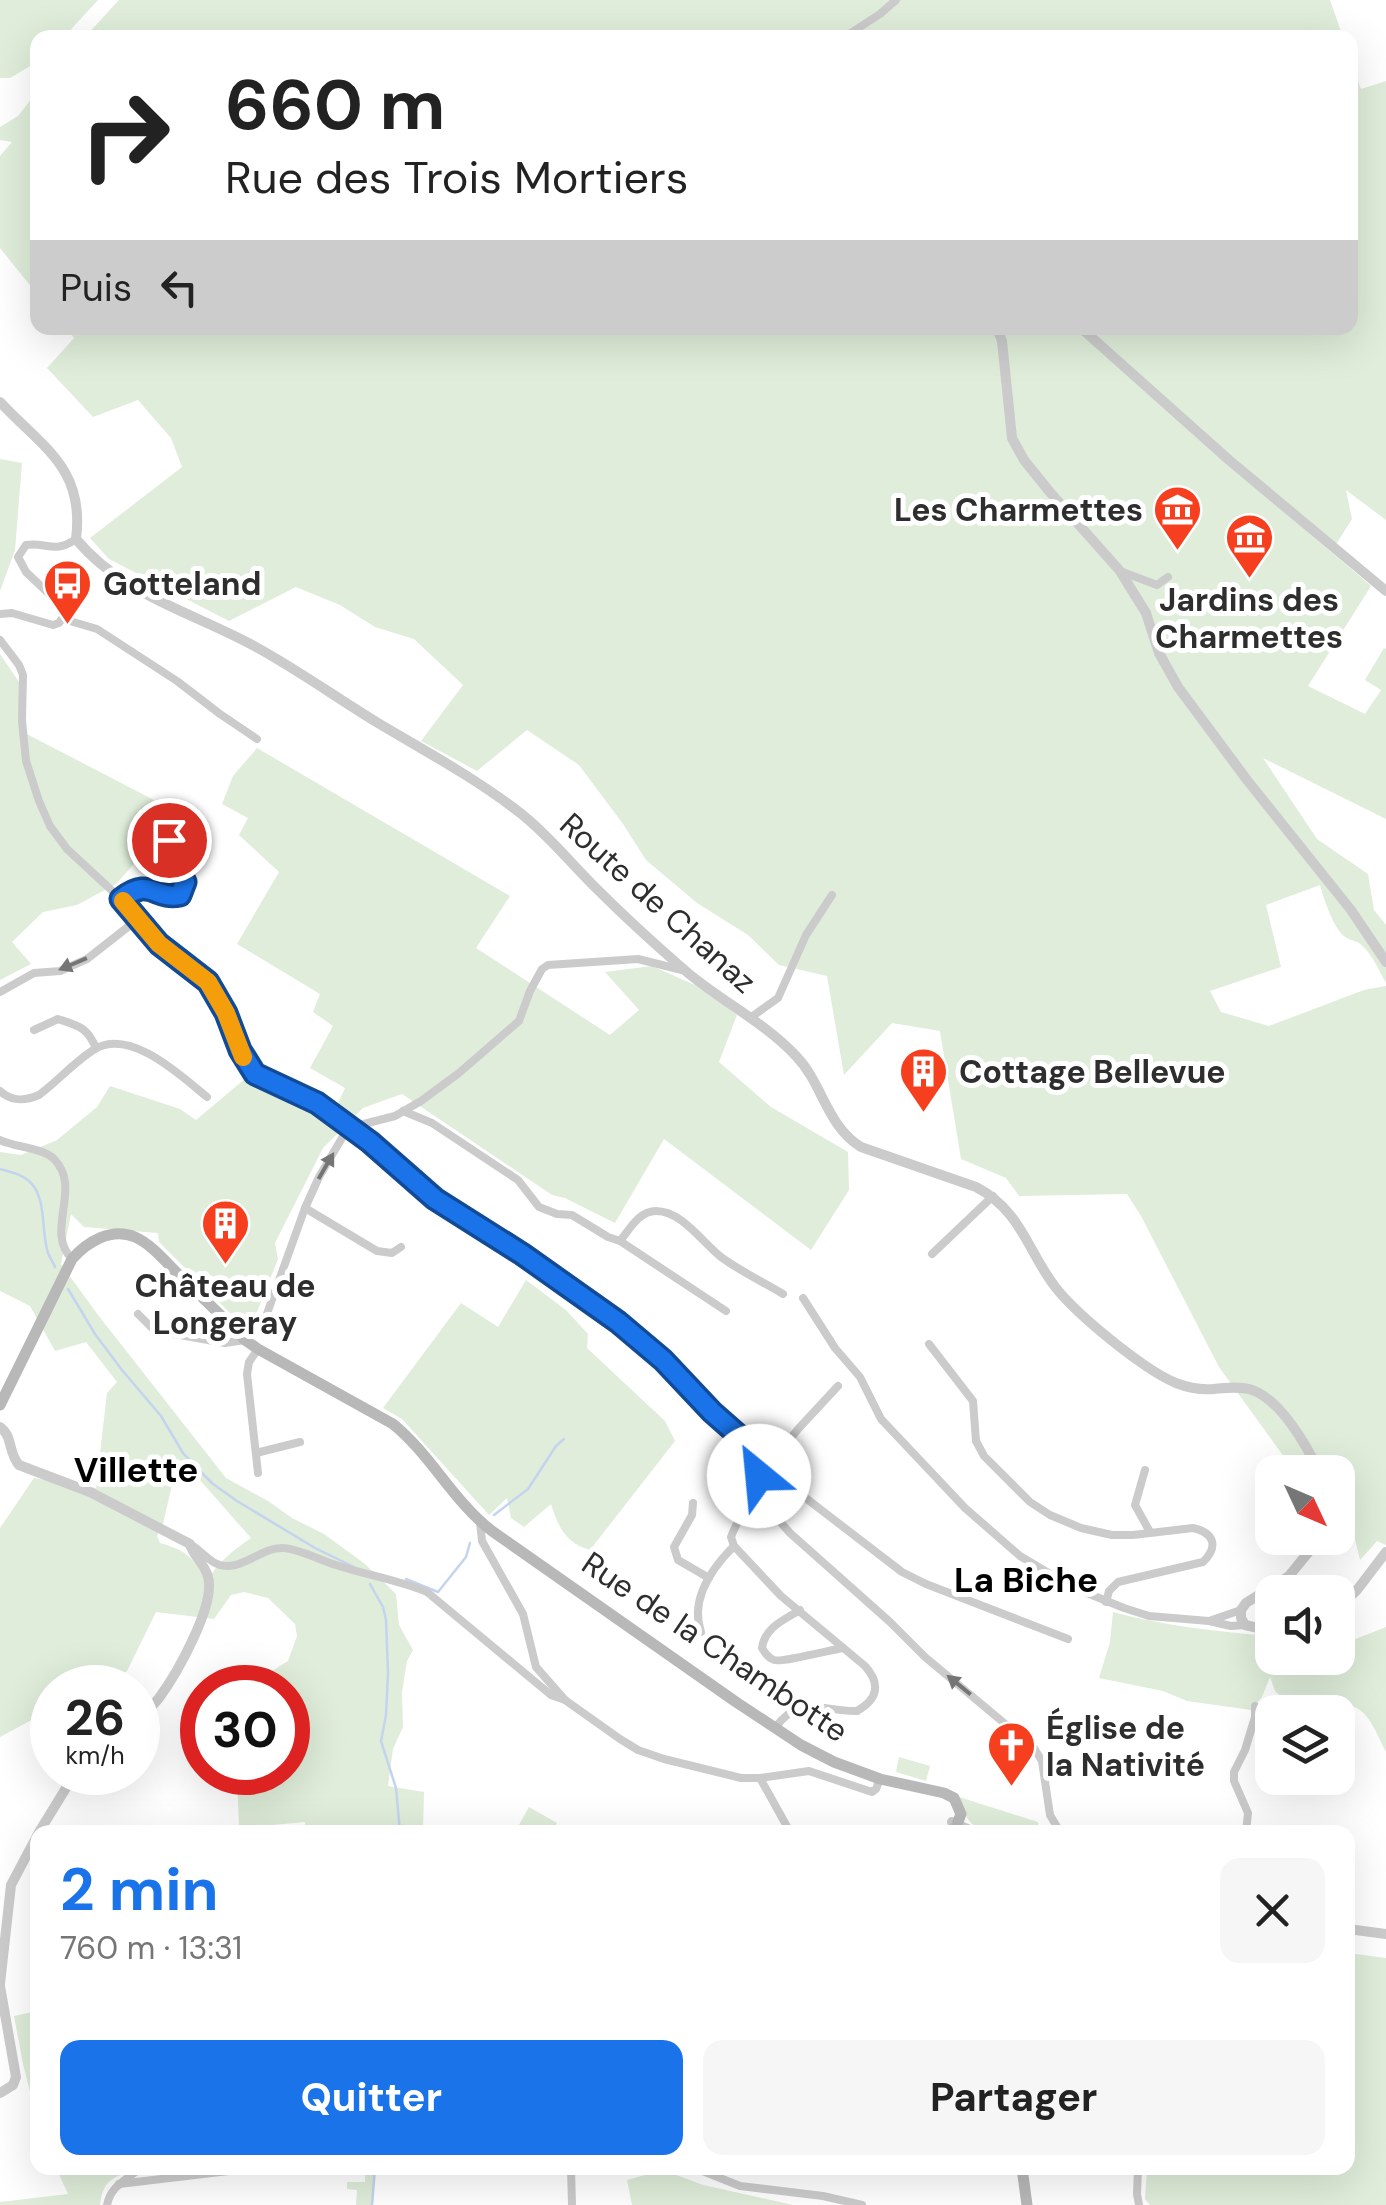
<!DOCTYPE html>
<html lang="fr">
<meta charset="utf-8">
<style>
:root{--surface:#fff;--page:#f6f6f6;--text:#222;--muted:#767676;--accent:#1a73e8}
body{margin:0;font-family:"DM Sans",sans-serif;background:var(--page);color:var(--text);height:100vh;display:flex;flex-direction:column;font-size:38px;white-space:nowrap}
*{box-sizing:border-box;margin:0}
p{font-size:32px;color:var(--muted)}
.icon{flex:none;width:55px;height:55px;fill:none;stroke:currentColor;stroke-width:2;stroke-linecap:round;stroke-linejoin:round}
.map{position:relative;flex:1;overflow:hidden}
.drawer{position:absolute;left:30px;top:1825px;width:1325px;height:350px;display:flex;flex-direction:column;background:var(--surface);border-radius:20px;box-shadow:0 10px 40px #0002}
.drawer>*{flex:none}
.top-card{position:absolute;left:30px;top:30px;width:1328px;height:305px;border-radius:20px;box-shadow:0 10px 40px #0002;background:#fff;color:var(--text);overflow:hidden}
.needle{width:65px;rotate:134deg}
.buttons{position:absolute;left:1255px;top:1455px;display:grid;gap:20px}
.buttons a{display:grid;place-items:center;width:100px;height:100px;border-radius:20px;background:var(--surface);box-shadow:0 10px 40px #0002;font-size:50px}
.speed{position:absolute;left:30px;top:1665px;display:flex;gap:20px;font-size:50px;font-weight:700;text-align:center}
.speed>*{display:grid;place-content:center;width:130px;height:130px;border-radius:50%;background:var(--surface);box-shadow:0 10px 40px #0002;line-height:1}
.speed small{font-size:25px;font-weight:400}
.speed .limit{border:15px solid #d22;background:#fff;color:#111}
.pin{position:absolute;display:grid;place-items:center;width:85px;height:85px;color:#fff;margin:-42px;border:5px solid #fff;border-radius:50%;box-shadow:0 2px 10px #0007}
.me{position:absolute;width:110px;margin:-55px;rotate:332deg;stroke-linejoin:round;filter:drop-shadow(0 0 8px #0008)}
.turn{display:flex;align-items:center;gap:35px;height:210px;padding:0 30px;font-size:45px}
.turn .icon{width:130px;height:130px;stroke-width:2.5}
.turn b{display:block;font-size:70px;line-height:85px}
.then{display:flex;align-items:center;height:95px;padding:0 30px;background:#0003;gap:20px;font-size:38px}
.round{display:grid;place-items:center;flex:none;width:105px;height:105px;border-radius:20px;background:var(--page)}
.summary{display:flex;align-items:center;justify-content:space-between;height:170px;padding:0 30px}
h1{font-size:60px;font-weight:700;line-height:75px;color:var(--accent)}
.cta{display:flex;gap:20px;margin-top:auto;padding:20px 30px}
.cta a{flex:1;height:115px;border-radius:20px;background:var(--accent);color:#fff;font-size:40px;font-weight:700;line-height:115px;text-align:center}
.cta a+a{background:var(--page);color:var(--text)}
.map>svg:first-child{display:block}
.green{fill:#dfedda;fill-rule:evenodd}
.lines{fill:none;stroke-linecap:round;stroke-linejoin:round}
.stream{stroke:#c4d4ef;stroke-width:2.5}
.minor{stroke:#cbcbcb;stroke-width:8}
.tertiary{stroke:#cbcbcb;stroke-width:10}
.secondary{stroke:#b8b8b8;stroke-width:11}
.oneway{fill:#757575}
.route-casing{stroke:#114b97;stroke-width:25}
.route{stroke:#1a73e8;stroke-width:18}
.slow{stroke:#f59e0b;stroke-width:18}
.labels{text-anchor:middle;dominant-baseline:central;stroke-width:10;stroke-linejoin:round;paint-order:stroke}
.poi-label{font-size:32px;font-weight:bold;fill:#2e2e2e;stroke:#fff;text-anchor:start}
.street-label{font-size:32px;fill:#2e2e2e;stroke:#fff}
.neighbourhood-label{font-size:35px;font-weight:bold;fill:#000;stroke:#fff}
</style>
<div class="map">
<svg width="1386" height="2205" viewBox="0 0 1386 2205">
<rect width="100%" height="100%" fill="#fff"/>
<g class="green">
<path d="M0,0H98L64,37L38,38L37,62L10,78H0Z"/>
<path d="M119,0H1330L1343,37L84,38Z"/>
<path d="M1350,58L1361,89L1386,81V520L1346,490L1352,519L1335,546L1290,517L1371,586L1308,686L1365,714L1381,690L1365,680L1384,648L1386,649V819L1263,758L1317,839L1368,874L1374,910L1386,925V983C1378,969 1372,953 1359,943C1354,940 1348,940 1344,936C1333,927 1324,899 1320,885L1266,905L1281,967L1210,991L1221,1012L1269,1026L1364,990L1386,986V1545L1377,1541L1360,1560L1341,1480L1339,1459L1322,1472H1295L1219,1367L1141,1216L1127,1194L1019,1196L1006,1178L961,1159L940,1031L892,1023L844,1075L827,976L779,965L748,935L697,903L646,860L623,824L579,765L527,730L477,771L421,741L463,685L414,639L375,627L340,605L296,587L229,621L109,559L90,538L182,467L171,438L138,400L93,417L47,368L74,338L66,328H1350Z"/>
<path d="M37,92V294L0,248V156L12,142L0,140V127L18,116Z"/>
<path d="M0,459L22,463L15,550L0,591Z"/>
<path d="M0,654L19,682V730L152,799L176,817L116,884L77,905L43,912L12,942L31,964L0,980Z"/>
<path d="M257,748L510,896L476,948L610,1035L639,1010L605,972L652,966L706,990L737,1015L719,1062L771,1107L848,1152L849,1190L811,1250L664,1139L615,1223L565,1198L552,1195L402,1094L363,1108L323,1148L275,1243L278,1259L253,1322L238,1321L159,1242L158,1233L84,1227L71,1214L61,1264L98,1315L226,1478L268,1501L292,1518L324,1534L365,1564L396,1594L399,1625L413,1650L407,1661L402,1692L403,1727L393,1749L388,1786L424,1792L423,1832H305V1822L239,1828L237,1773L288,1772V1688L266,1687L267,1674L288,1661L297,1636L295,1624L268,1598L244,1592L231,1595L214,1619L156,1612L127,1671L95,1687L52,1688V1709L0,1737V1528L34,1478L96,1488L107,1393L117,1382L86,1342L55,1351L30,1306L0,1291V1152L21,1155L57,1140L97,1107L110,1086L180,1109L196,1120L246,1078L331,1119L345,1088L310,1068L333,1026L313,1012L320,994L237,944L279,872L239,835L248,818L222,804L233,776ZM177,1463L199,1479L251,1538C233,1551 217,1562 207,1582C194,1558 186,1550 160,1543L157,1536L163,1524Z"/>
<path d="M526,1280L566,1310L588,1334L587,1348L665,1421L675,1441L590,1550C565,1543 558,1526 551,1504L524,1527L511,1518L507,1498L489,1515L402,1419L383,1408L461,1303L498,1327Z"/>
<path d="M1113,1612C1165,1626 1219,1632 1272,1636L1274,1666L1293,1658H1338V1646L1386,1627V1752C1380,1741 1375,1727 1367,1717C1352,1696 1314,1705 1292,1707L1275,1691L1270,1677L1262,1697L1251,1710L1187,1701L1163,1691L1099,1678L1110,1642Z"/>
<path d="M899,1757L930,1766L926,1781L896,1772Z"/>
<path d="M956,1796L1038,1822L1039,1829L1048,1828L1046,1832H989C965,1825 967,1815 956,1796Z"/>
<path d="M529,1807L557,1823L553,1832H515Z"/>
<path d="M1348,1953L1386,1958V2205H1150L1145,2199L1147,2168H1348Z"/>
<path d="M37,2011H38L37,2119L23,2064L14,2016Z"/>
<path d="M56,2168H134C114,2180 104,2176 100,2205H0V2202L68,2194Z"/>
<path d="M365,2168H375L372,2205H356L357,2190L347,2189V2182H365Z"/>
<path d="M663,2170L703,2185L793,2205H632L627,2180Z"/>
</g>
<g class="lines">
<g class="stream">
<path d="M0,1169C10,1172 22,1174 30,1182C47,1198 41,1232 48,1253C50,1258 53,1262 55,1267"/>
<path d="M68,1289L95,1334L122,1370L161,1416L183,1453L194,1465L213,1484L237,1501L315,1548L354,1567"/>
<path d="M494,1515L528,1489L556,1446L564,1439"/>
<path d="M406,1579L438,1592L466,1557L470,1543"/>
<path d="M370,1584L383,1607L386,1620L388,1673L386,1715L381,1741L396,1788L400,1832"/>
<path d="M372,2205L375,2168"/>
</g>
<g class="minor">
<path d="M793,37L794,38"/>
<path d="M843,38L880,14L896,0"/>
<path d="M1120,571L1157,585L1168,577"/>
<path d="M0,614L12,613L53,625L59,623L65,614L63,607L26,572L18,557L26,545C47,542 55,554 76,539"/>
<path d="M63,619L97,629L177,681L220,714L257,739"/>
<path d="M0,640L19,665L23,675L22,721L26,761L39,801L50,826L67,849L121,899L159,944L197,971L208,982L226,1013L240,1050L255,1074L317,1103L370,1141L435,1199L522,1254L617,1323L663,1361L753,1451C769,1486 742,1506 731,1537L734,1546L781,1596L865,1666C881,1684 878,1699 857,1711C822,1712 800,1693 775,1728"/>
<path d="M121,899C150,876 154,900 180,895L185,882L181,873L171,860L167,850L169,839C178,832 183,831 195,834L198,829L196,824L185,815"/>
<path d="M0,992L34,973L60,971L87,959L138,919"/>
<path d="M750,1018L778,998L806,935L832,895"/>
<path d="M34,1030L58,1019C79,1026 87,1027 96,1048"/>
<path d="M0,1091C12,1102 25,1101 39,1095C58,1081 75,1061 95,1049C131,1028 181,1076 207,1097"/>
<path d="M403,1111L432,1123L518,1180L539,1207L557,1214L572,1215L608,1237L620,1241C630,1229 639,1211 656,1211C682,1211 702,1242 721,1257C740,1271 763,1282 783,1294"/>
<path d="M0,1140C14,1147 44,1148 54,1159C83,1188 44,1231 72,1259"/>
<path d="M305,1208L377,1251L392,1253L401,1247"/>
<path d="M620,1241L726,1311"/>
<path d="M932,1254L993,1196"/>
<path d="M803,1298L835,1348L860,1377L881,1419L965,1508L1020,1556L1072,1587L1124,1608L1149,1616L1209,1621L1231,1626L1245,1625"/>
<path d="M138,1314L151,1327L163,1332L225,1343L245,1340L264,1322L305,1208L319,1177L342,1138L352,1127L395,1116L421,1101L459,1073L519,1021L530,991L542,969L548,965L638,959L682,970"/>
<path d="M929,1344L973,1401L976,1441L984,1456L1030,1502L1050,1515L1081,1528L1112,1535H1133L1193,1528C1214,1533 1219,1546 1203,1562L1118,1582L1109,1591L1106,1602"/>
<path d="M258,1349L249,1362L247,1374L258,1473"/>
<path d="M256,1453L300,1442"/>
<path d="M759,1470L777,1476L902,1572L926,1584L1068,1639"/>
<path d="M759,1470L771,1462L799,1428L838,1386"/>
<path d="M1145,1470L1135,1505L1150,1532"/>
<path d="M754,1492L790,1533L890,1622L925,1657L1034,1748L1042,1761L1050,1815L1060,1832"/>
<path d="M693,1503L692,1515L674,1547L678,1560L709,1578"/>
<path d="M480,1522L482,1541L523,1614L536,1667L565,1700L620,1739L638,1750L664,1759L741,1778H760L809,1771L872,1792L876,1789L880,1779"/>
<path d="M190,1544C199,1549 207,1559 215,1563C238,1575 260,1547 283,1548C297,1548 322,1561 336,1565C366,1575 398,1580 427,1592L551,1695L565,1700"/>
<path d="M800,1610C784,1620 765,1627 762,1648C765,1653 768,1658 774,1660C780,1663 831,1650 843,1648"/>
<path d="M1209,1621L1241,1610"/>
<path d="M701,1632C690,1600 711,1569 734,1546"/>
<path d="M760,1778L790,1832"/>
<path d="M559,1832L560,1831"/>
<path d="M1246,1832L1248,1813L1234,1781V1772L1245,1750L1255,1717V1706"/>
<path d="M571,2168L572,2205"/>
<path d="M695,2168L740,2186L823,2196L862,2205"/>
<path d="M1138,2168L1137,2194L1139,2205"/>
<path d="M119,2184L254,2168"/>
<path d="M107,2205C111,2185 127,2180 140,2168"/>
</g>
<g class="tertiary">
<path d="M997,328L1002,341L1012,438L1024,460L1049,491L1120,571L1146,613L1159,653L1178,687L1247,780L1351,910L1386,962"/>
<path d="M1081,328L1229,460L1386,591"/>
<path d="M0,402C43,448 85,468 76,539C123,596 195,613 256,647C298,670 337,698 378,723C425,751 475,778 519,812C549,835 572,865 599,891C627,919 658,947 688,973C723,1002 765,1023 796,1056C823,1084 826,1125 861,1147L976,1187C1022,1211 1027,1251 1056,1288C1075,1312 1117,1346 1143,1364C1166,1380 1186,1391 1214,1389C1226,1388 1240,1386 1252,1390C1281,1400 1307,1446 1319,1472"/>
<path d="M0,1427C13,1436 8,1453 19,1465L90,1492L190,1544C193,1556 205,1564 208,1577C216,1605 176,1675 159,1698C153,1706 145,1713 138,1720"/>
<path d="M1338,1608L1357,1590L1386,1552"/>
<path d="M1272,1631L1245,1625L1241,1618V1610L1246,1603L1289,1576L1320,1538"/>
<path d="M952,1822L974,1832"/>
<path d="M39,1832L71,1780L80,1772"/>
<path d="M1073,1832H1081"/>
<path d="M1348,1929L1386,1934"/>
<path d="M0,1984L11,1885L38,1834"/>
<path d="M0,1986L16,2077L13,2085L0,2093"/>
</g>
<g class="secondary">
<path d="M0,1405L72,1259C87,1242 111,1227 135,1237C151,1244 165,1261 177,1273C200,1295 223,1317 245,1340L258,1349L393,1424C431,1455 453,1501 492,1531L736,1702L801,1745L834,1762L880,1779L944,1793L954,1798L961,1814L954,1832"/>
<path d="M1022,2168L1027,2205"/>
</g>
</g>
<defs><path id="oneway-solid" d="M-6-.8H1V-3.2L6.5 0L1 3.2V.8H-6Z" transform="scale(2.5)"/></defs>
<g class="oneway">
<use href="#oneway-solid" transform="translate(73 964) rotate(157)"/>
<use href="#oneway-solid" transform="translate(326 1166) rotate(-60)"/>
<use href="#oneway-solid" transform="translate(959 1685) rotate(-141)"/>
</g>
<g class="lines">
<defs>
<path id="route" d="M169,840L167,850L185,882L180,895C154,900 150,876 121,899L159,944L208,982L226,1013L240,1050L255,1074L317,1103L370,1142L435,1199L522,1254L618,1322L663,1360L712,1412L746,1442L757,1460L759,1476"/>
</defs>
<use href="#route" class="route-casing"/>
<use href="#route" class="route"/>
<path class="slow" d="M123,901L159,944L208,982L226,1013L243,1057"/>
</g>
<defs>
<symbol id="museum-pin" viewBox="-11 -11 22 30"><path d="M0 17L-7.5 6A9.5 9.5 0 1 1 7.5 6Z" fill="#f63f1e" stroke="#fff"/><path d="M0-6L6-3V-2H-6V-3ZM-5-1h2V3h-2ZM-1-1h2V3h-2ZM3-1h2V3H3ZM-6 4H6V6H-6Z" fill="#fff"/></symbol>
<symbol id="bus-pin" viewBox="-11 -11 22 30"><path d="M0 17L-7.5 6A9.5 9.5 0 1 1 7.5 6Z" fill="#f63f1e" stroke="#fff"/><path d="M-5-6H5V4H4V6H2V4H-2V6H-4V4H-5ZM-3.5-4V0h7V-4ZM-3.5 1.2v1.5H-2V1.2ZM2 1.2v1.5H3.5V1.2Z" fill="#fff"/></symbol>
<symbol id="building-pin" viewBox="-11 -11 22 30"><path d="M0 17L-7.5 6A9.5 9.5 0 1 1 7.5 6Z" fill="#f63f1e" stroke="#fff"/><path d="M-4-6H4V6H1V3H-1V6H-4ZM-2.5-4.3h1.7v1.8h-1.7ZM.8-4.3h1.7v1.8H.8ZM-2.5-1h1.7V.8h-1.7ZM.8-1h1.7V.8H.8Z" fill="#fff"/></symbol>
<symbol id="church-pin" viewBox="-11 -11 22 30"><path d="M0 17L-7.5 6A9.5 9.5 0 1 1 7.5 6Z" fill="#f63f1e" stroke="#fff"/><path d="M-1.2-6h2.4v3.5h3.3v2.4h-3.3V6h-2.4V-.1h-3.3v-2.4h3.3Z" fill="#fff"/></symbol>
</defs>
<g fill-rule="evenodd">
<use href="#museum-pin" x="1150" y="482" width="55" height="75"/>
<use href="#museum-pin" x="1222" y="510" width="55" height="75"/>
<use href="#bus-pin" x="40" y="556" width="55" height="75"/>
<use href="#building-pin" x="896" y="1044" width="55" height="75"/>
<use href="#building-pin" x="198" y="1196" width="55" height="75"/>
<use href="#church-pin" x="984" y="1718" width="55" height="75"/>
</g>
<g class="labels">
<g class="poi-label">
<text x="1143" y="510" text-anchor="end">Les Charmettes</text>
<text x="103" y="584">Gotteland</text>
<text x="1249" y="600" text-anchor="middle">Jardins des<tspan x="1249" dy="37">Charmettes</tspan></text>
<text x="959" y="1072">Cottage Bellevue</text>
<text x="225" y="1286" text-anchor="middle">Château de<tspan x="225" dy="37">Longeray</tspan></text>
<text x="1046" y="1728">Église de<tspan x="1046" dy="37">la Nativité</tspan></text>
</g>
<g class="street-label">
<text transform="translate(658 903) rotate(42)">Route de Chanaz</text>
<text transform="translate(715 1647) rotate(34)">Rue de la Chambotte</text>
</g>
<g class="neighbourhood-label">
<text x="136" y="1470">Villette</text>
<text x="1026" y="1580">La Biche</text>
</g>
</g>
</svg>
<div class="buttons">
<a><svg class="needle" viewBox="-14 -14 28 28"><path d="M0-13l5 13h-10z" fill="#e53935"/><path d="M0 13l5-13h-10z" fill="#767676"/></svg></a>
<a><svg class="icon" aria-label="sound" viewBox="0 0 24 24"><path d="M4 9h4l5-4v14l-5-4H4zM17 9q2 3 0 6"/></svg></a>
<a><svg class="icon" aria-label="layers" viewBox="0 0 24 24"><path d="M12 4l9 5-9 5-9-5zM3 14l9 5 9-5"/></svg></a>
</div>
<div class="speed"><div>26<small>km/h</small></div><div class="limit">30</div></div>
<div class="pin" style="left:169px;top:840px;background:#d93025"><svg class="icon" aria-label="arrive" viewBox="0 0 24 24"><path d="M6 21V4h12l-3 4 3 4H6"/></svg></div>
<svg class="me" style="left:759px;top:1476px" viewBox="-20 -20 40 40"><circle r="19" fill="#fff"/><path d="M0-13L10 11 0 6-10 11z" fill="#1a73e8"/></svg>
<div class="top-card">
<div class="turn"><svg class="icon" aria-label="right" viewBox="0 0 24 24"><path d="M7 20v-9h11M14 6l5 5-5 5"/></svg><div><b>660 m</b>Rue des Trois Mortiers</div></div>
<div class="then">Puis<svg class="icon" aria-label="left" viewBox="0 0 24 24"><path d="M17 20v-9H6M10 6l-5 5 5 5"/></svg></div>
</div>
<section class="drawer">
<div class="summary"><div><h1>2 min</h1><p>760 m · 13:31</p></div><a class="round"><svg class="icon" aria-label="close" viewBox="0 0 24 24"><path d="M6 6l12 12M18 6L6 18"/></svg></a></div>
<div class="cta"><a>Quitter</a><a>Partager</a></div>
</section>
</div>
